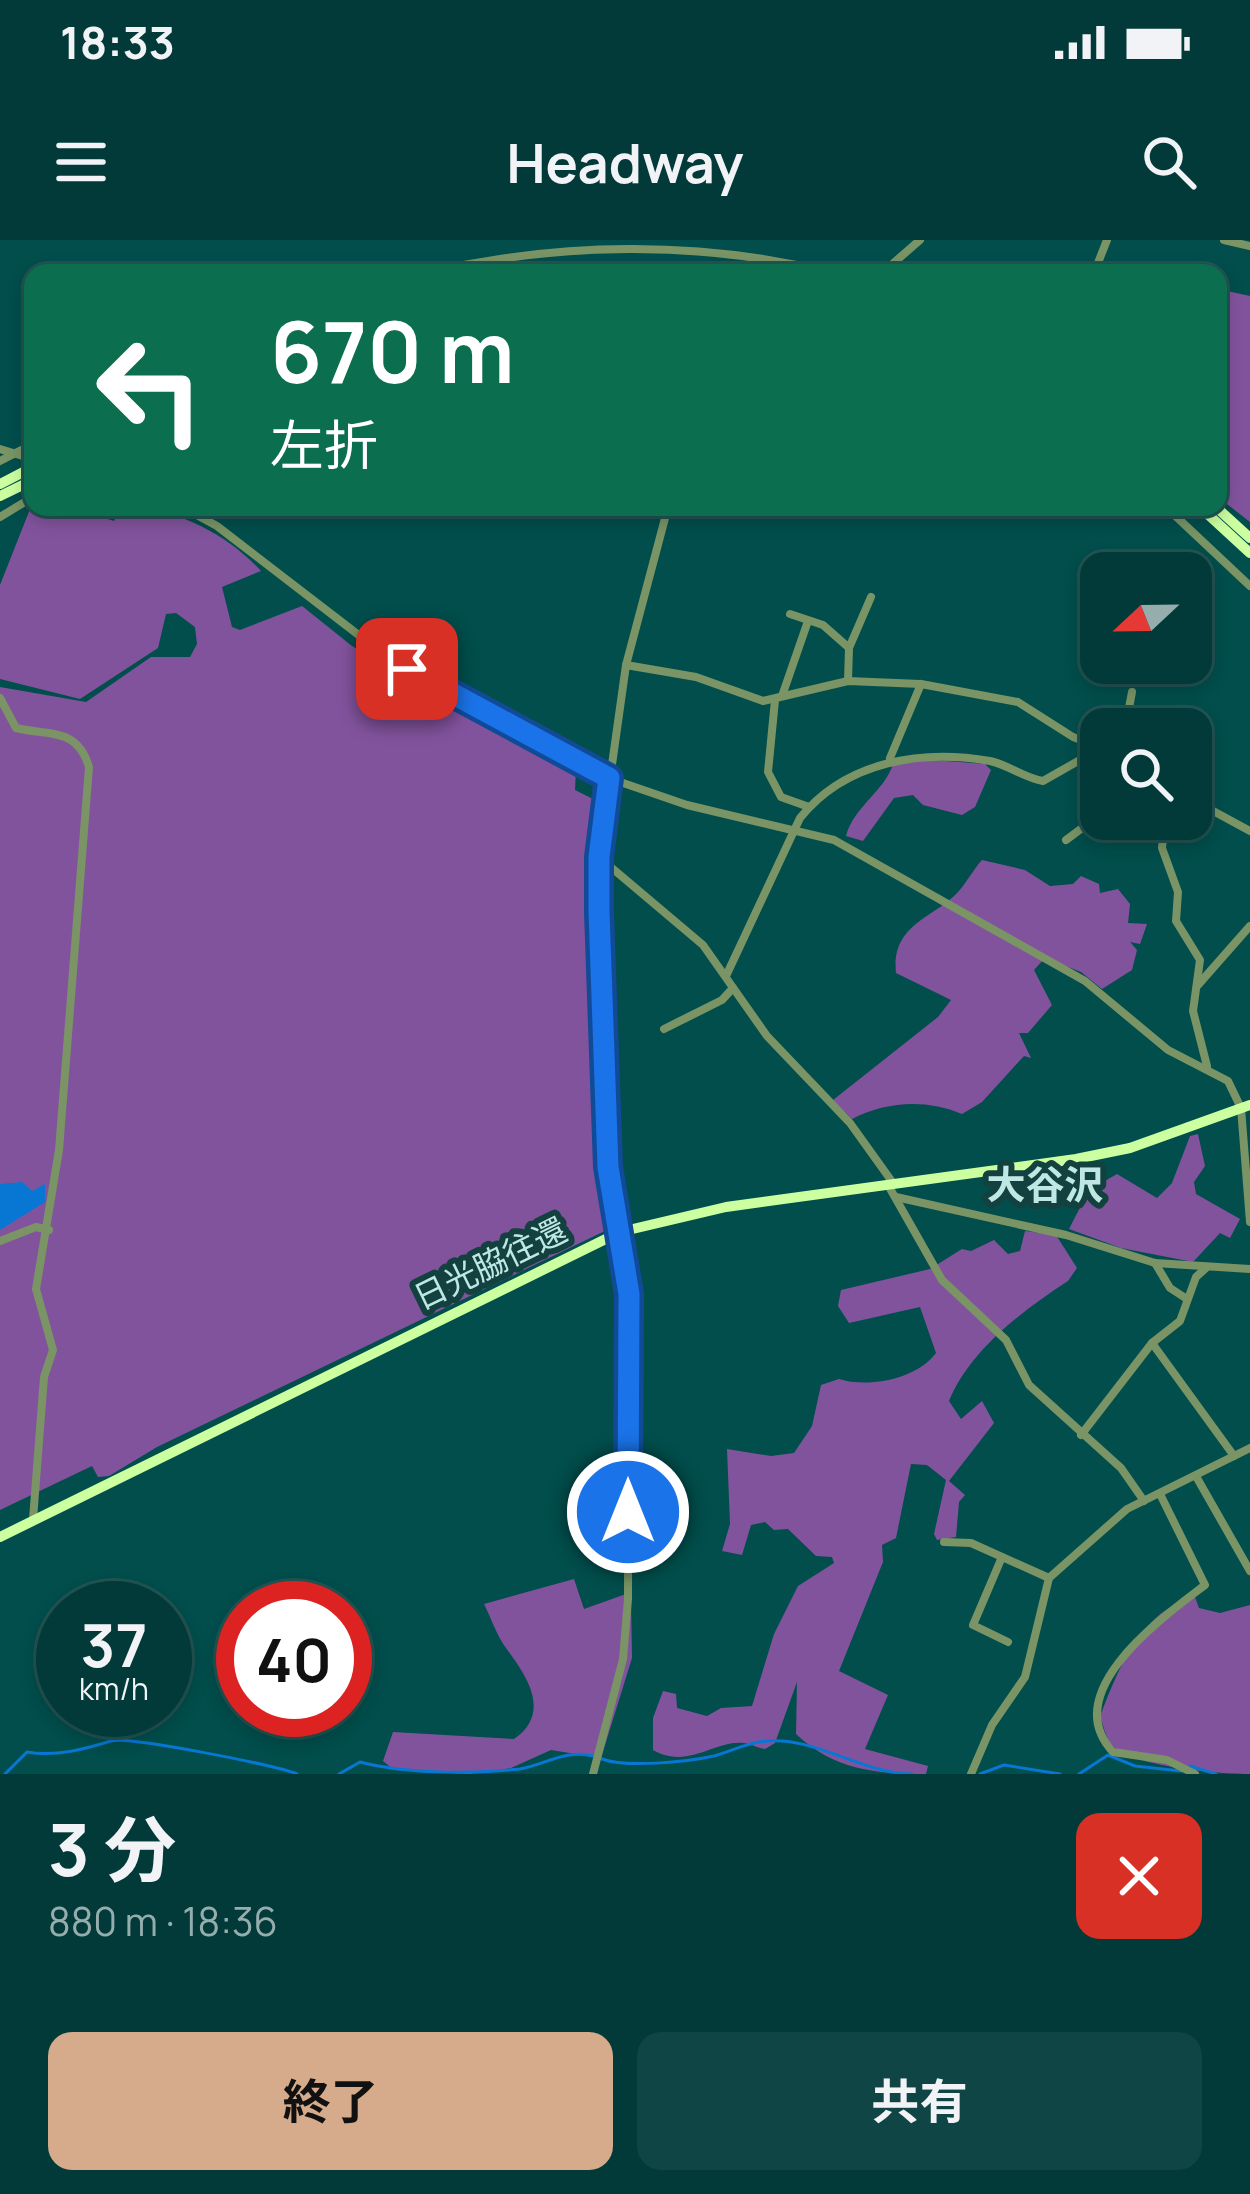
<!DOCTYPE html>
<html lang="ja">
<meta charset="utf-8">
<style>
:root{--surface:#013a39;--page:#0f4544;--text:#f1f3f6;--muted:#96adae;--line:#235453;--accent:#d6ab8b}
body{margin:0;font-family:Manrope,"Noto Sans JP",sans-serif;background:var(--page);color:var(--text);height:100vh;display:flex;flex-direction:column;font-size:45px;white-space:nowrap}
*{box-sizing:border-box;margin:0}
p{font-size:39px;color:var(--muted)}
.icon{flex:none;width:66px;height:66px;fill:none;stroke:currentColor;stroke-width:2;stroke-linecap:round;stroke-linejoin:round}
.map{position:relative;height:1534px;overflow:hidden}
.details{display:flex;flex-direction:column;background:var(--surface);flex:1}
.details>*{flex:none}
.top-card{position:absolute;left:24px;top:24px;width:1203px;height:252px;border-radius:24px;box-shadow:0 6px 18px #0003,0 0 0 3px var(--line);background:#0b6e4f;color:#fff;overflow:hidden}
.needle{width:78px;rotate:248deg}
.fabs{position:absolute;left:1080px;top:312px;display:grid;gap:24px}
.fabs a{display:grid;place-items:center;width:132px;height:132px;border-radius:24px;background:var(--surface);box-shadow:0 6px 18px #0003,0 0 0 3px var(--line);font-size:60px}
.speed{position:absolute;left:36px;top:1341px;display:flex;gap:24px;font-size:60px;font-weight:700;text-align:center}
.speed>*{display:grid;place-content:center;width:156px;height:156px;border-radius:50%;background:var(--surface);box-shadow:0 6px 18px #0003,0 0 0 3px var(--line);line-height:1}
.speed small{font-size:30px;font-weight:400}
.speed .limit{border:18px solid #d22;background:#fff;color:#111}
.pin{position:absolute;display:grid;place-items:center;width:102px;height:102px;color:#fff;margin:-51px;border-radius:24px;box-shadow:0 6px 18px #0006}
.me{position:absolute;width:132px;margin:-66px;rotate:0deg;stroke-linejoin:round;filter:drop-shadow(0 0 9px #0008)}
.turn{display:flex;align-items:center;gap:42px;height:252px;padding:0 48px;font-size:54px}
.turn .icon{width:156px;height:156px;stroke-width:2.5}
.turn b{display:block;font-size:84px;line-height:102px}
.round{display:grid;place-items:center;flex:none;width:126px;height:126px;border-radius:24px;background:var(--page)}
.overview{display:flex;align-items:center;justify-content:space-between;height:204px;padding:0 48px}
h1{font-size:72px;font-weight:700;line-height:90px}
.cta{display:flex;gap:24px;margin-top:auto;padding:24px 48px}
.cta a{flex:1;height:138px;border-radius:24px;background:var(--accent);color:#111;font-size:48px;font-weight:700;line-height:138px;text-align:center}
.cta a+a{background:var(--page);color:var(--text)}
.status{display:flex;justify-content:space-between;align-items:center;height:84px;padding:0 60px;background:var(--surface);direction:ltr}
.status svg{height:33px;fill:currentColor}
header{display:flex;justify-content:space-between;align-items:center;height:156px;padding:0 48px;background:var(--surface);font-size:54px;font-weight:700}
.map>svg:first-child{display:block}
.green{fill:#82539d}
.water{fill:#0877d3}
.lines{fill:none;stroke-linecap:round;stroke-linejoin:round}
.stream{stroke:#0877d3;stroke-width:3}
.minor{stroke:#7a9465;stroke-width:8}
.highway{stroke:#cbffa0;stroke-width:10}
.route-casing{stroke:#114b97;stroke-width:30}
.route{stroke:#1a73e8;stroke-width:21}
.labels{text-anchor:middle;dominant-baseline:central;stroke-width:12;stroke-linejoin:round;paint-order:stroke}
.street-label{font-size:33px;fill:#bfe7e4;stroke:#13413f}
.quarter-label{font-size:39px;font-weight:bold;fill:#bfe7e4;stroke:#13413f}
</style>
<div class="status"><b>18:33</b><svg viewBox="0 0 49 12"><path d="M0 12V9h3v3zM5 12V6h3v6zM10 12V3h3v9zM15 12V0h3v12zM26 1h20v11H26zM47 4h2v5h-2z"/></svg></div>
<header><svg class="icon" aria-label="menu" viewBox="0 0 24 24"><path d="M4 6h16M4 12h16M4 18h16"/></svg>Headway<svg class="icon" aria-label="search" viewBox="0 0 24 24"><circle cx="10" cy="10" r="6"/><path d="M15 15l6 6"/></svg></header>
<div class="map">
<svg width="1250" height="1534" viewBox="0 0 1250 1534">
<rect width="100%" height="100%" fill="#014e4c"/>
<g class="green">
<path d="M1218,49L1250,56V282L1218,257Z"/>
<path d="M33,248V267H70L114,281L120,267C173,267 224,291 261,331L222,347L232,387L240,390L302,366L352,406L576,529L575,550L597,561L601,861L611,988L157,1207L109,1236L98,1237L92,1226L0,1270V447L86,462L151,417H190L197,404L195,387L176,373L166,374L158,408L80,459L0,439V345L32,264Z"/>
<path d="M920,519L985,524L991,530L975,567L962,575L923,565L913,555L894,558L863,601L846,596C854,566 885,551 893,524Z"/>
<path d="M982,620L1025,630L1050,646L1073,644L1081,636L1099,644L1100,653L1118,649L1130,664L1128,683L1147,684L1140,704L1130,702L1137,710L1132,730L1102,749L1081,732L1045,718L1034,730L1052,765L1028,793H1019L1031,818L1024,816L982,862L962,874C927,859 886,861 852,879L833,860L938,777L951,760L896,733C891,684 934,678 958,652C967,642 973,630 982,620Z"/>
<path d="M1198,894L1205,926L1194,942L1196,954L1240,979L1230,998L1220,993L1193,1022L1121,1008L1069,989L1089,950L1117,934L1157,958L1172,943L1190,896Z"/>
<path d="M1025,991L1056,995L1077,1028L1068,1041C1022,1071 970,1110 949,1161L961,1179L982,1161L994,1183L949,1241L965,1255L959,1262L956,1297L937,1300L934,1294L946,1240L927,1225L911,1224L896,1298L882,1305L883,1322L839,1431L888,1455L865,1509L928,1526L926,1534C876,1534 834,1530 796,1494L797,1442L775,1503L765,1509C757,1508 751,1504 744,1503C714,1500 688,1530 653,1510V1478L663,1451L676,1454L677,1468L707,1476L721,1468L752,1466L774,1394L798,1346L834,1323L832,1317L816,1316L788,1289L774,1290L765,1282L751,1285L742,1315L722,1311L730,1284L727,1209L771,1216L794,1213L812,1186L821,1145L839,1139C867,1148 916,1140 936,1113L920,1067L849,1083L838,1066L841,1050L930,1029L962,1009L971,1011L994,1000L1008,1014L1020,1011Z"/>
<path d="M574,1339L584,1369L626,1354L631,1360L632,1418L601,1518L551,1510L511,1528L470,1534L394,1530L383,1521L393,1492L514,1499C552,1473 527,1436 506,1408C497,1396 491,1378 484,1364Z"/>
<path d="M1195,1357L1199,1368L1220,1373L1250,1365V1534C1221,1534 1130,1527 1111,1504C1106,1498 1103,1484 1100,1477C1118,1429 1142,1369 1195,1357Z"/>
</g>
<path class="water" d="M22,942L32,951L45,944V962L0,990V944Z"/>
<g class="lines">
<g class="stream">
<path d="M602,1519C627,1528 686,1522 714,1516C732,1511 748,1502 768,1501C819,1498 860,1533 912,1534"/>
<path d="M1190,1526L1216,1534"/>
<path d="M5,1534L27,1512C57,1517 85,1509 111,1501C127,1496 281,1526 297,1534"/>
<path d="M339,1534L360,1522C406,1534 471,1534 520,1529C545,1525 565,1509 593,1516"/>
<path d="M980,1534L1004,1525L1060,1534"/>
<path d="M1079,1534L1108,1515L1135,1526L1181,1531"/>
</g>
<g class="minor">
<path d="M1224,0L1250,6"/>
<path d="M426,33C559,2 700,0 832,33"/>
<path d="M882,33L920,0"/>
<path d="M1094,33L1107,0"/>
<path d="M0,209L33,219"/>
<path d="M0,221L33,204"/>
<path d="M182,267L217,286L382,413L594,533L687,565L834,600L1085,741L1168,810L1228,841L1241,868L1250,982"/>
<path d="M1166,267L1250,346"/>
<path d="M0,277L33,257"/>
<path d="M790,374L823,385L848,407"/>
<path d="M626,425L696,437L763,461L848,441L921,444L1018,462L1073,497L1100,507"/>
<path d="M848,441L849,408L871,357"/>
<path d="M782,456L808,381"/>
<path d="M0,458L16,488C49,496 77,487 89,527L59,910L36,1049L53,1110L44,1137L33,1279"/>
<path d="M775,460L768,532L781,557L809,567"/>
<path d="M1125,489L1132,452"/>
<path d="M890,518L921,444"/>
<path d="M1191,559L1250,591"/>
<path d="M1110,579C1123,599 1139,600 1160,592"/>
<path d="M1165,579L1162,608L1178,652L1176,681L1200,720L1193,771L1207,826"/>
<path d="M1066,600L1101,574"/>
<path d="M600,618L703,705L767,796L850,883L893,943"/>
<path d="M726,736L800,578C846,521 922,509 990,521C1009,525 1024,538 1043,541L1101,508"/>
<path d="M1198,745L1250,686"/>
<path d="M664,789L722,760L733,748"/>
<path d="M888,945L942,1040L1006,1100L1029,1145L1121,1228L1144,1261"/>
<path d="M896,957L1066,995L1155,1023L1250,1029"/>
<path d="M0,1001L36,987L49,990"/>
<path d="M1155,1023L1170,1048L1187,1059"/>
<path d="M1152,1103L1234,1216"/>
<path d="M1081,1195L1152,1103L1180,1081L1196,1037L1207,1027"/>
<path d="M1197,1238L1250,1331"/>
<path d="M1161,1256L1205,1345C1163,1377 1057,1452 1113,1512L1167,1520L1195,1534"/>
<path d="M944,1302L971,1303L1049,1338"/>
<path d="M1002,1317L973,1385L1008,1402"/>
<path d="M593,1534L623,1419L628,1359L629,1054L608,927L599,617L626,425L668,267"/>
<path d="M971,1534L992,1485L1025,1437L1049,1338L1127,1269L1250,1208"/>
</g>
<g class="highway">
<path d="M547,33L637,28L710,33"/>
<path d="M0,244L33,227"/>
<path d="M0,256L33,240"/>
<path d="M1200,267L1250,313"/>
<path d="M1216,267L1250,298"/>
<path d="M0,1297L620,992L726,967L1076,919L1130,908L1250,865"/>
</g>
</g>
<g class="lines">
<defs>
<path id="route" d="M407,429L609,538L599,617V672L608,927L629,1054L628,1272"/>
</defs>
<use href="#route" class="route-casing"/>
<use href="#route" class="route"/>
</g>
<g class="labels">
<g class="street-label">
<text transform="translate(490 1023) rotate(-26)">日光脇往還</text>
</g>
<g class="quarter-label">
<text x="1045" y="944">大谷沢</text>
</g>
</g>
</svg>
<div class="fabs">
<a><svg class="needle" viewBox="-14 -14 28 28"><path d="M0-13l5 13h-10z" fill="#e53935"/><path d="M0 13l5-13h-10z" fill="#96adae"/></svg></a>
<a><svg class="icon" aria-label="search" viewBox="0 0 24 24"><circle cx="10" cy="10" r="6"/><path d="M15 15l6 6"/></svg></a>
</div>
<div class="speed"><div>37<small>km/h</small></div><div class="limit">40</div></div>
<div class="pin" style="left:407px;top:429px;background:#d93025"><svg class="icon" aria-label="arrive" viewBox="0 0 24 24"><path d="M6 21V4h12l-3 4 3 4H6"/></svg></div>
<svg class="me" style="left:628px;top:1272px" viewBox="-20 -20 40 40"><circle r="17" fill="#1a73e8" stroke="#fff" stroke-width="3"/><path d="M0-11L8 9 0 5-8 9z" fill="#fff"/></svg>
<div class="top-card">
<div class="turn"><svg class="icon" aria-label="left" viewBox="0 0 24 24"><path d="M17 20v-9H6M10 6l-5 5 5 5"/></svg><div><b>670 m</b>左折</div></div>
</div>
</div>
<section class="details">
<div class="overview"><div><h1>3 分</h1><p>880 m · 18:36</p></div><a class="round" style="background:#d93025;color:#fff"><svg class="icon" aria-label="close" viewBox="0 0 24 24"><path d="M6 6l12 12M18 6L6 18"/></svg></a></div>
<div class="cta"><a>終了</a><a>共有</a></div>
</section>
